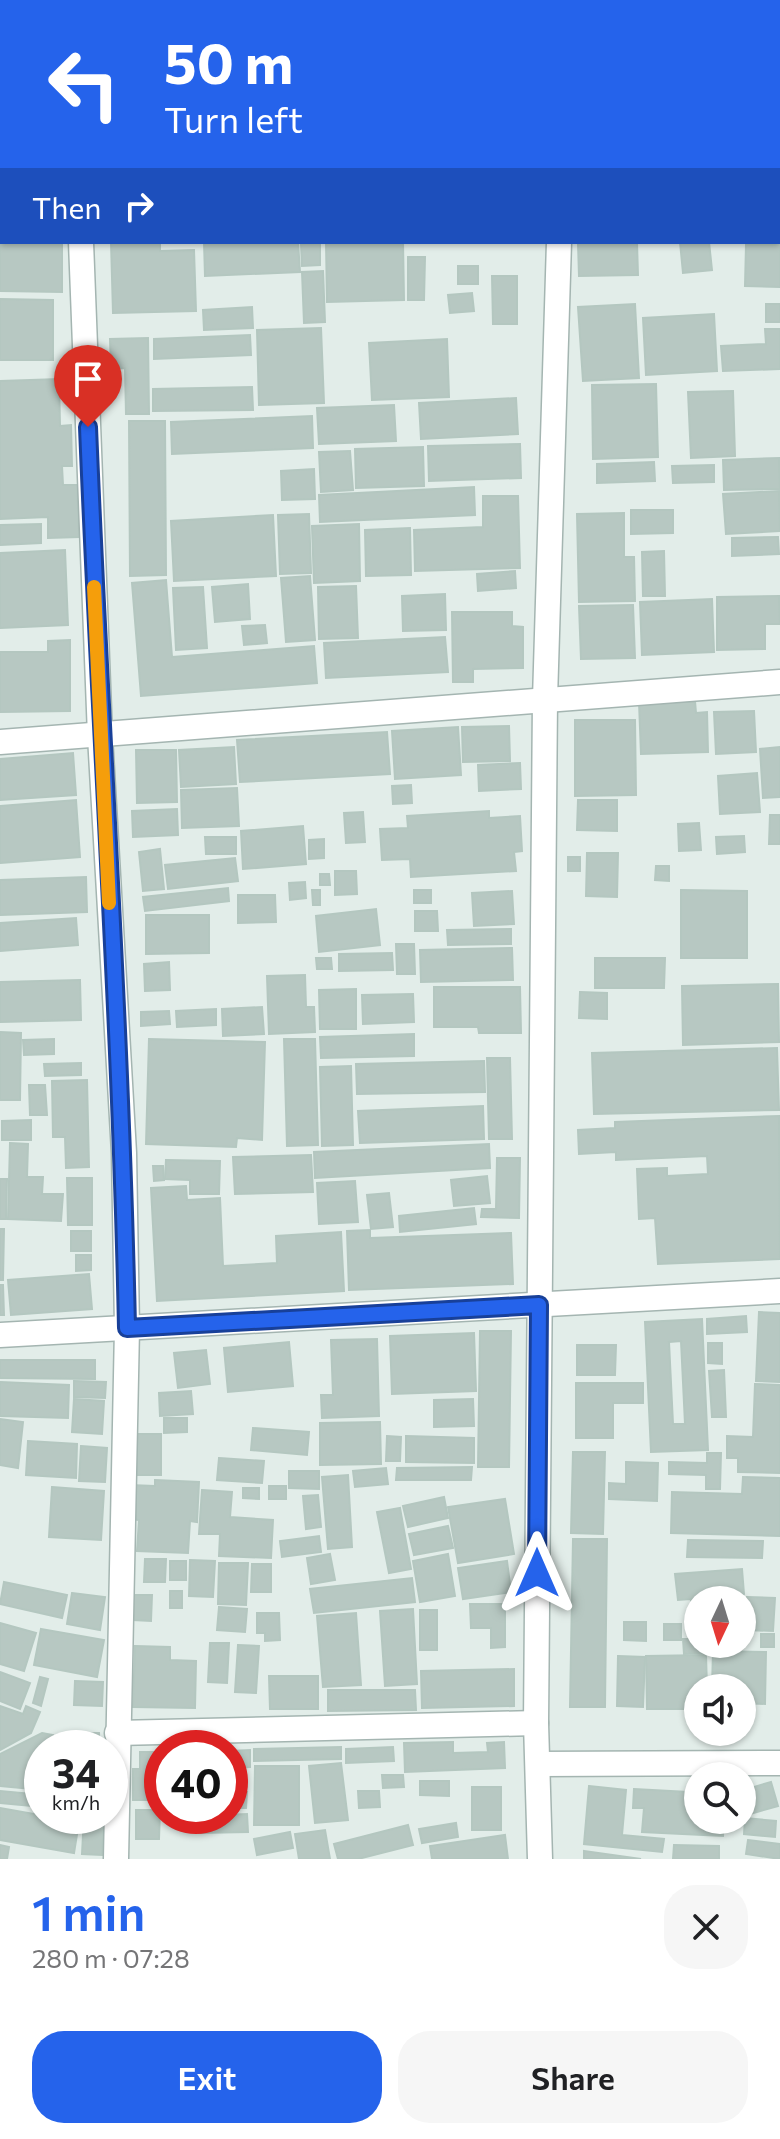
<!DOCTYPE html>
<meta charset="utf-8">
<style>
:root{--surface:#fff;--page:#f6f6f6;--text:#202124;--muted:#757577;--accent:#2563eb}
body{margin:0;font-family:Commissioner,sans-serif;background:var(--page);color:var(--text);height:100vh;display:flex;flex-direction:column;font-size:30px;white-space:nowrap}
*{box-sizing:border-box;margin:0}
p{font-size:26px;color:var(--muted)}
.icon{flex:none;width:44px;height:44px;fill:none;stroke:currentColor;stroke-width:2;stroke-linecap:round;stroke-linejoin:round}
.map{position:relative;height:1859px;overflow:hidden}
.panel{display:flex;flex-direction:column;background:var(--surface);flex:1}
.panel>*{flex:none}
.top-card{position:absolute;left:0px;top:0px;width:780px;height:244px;box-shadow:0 2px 6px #0004;background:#2563eb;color:#fff;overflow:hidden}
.needle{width:52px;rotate:184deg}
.buttons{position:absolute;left:684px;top:1586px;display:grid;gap:16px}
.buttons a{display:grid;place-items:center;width:72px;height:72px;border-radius:50%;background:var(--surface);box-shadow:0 2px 6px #0004;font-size:40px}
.speed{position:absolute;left:24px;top:1730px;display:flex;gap:16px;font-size:40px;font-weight:700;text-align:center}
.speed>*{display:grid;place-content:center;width:104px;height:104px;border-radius:50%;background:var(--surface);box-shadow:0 2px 6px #0004;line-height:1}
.speed small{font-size:20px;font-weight:400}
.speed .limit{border:12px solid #d22;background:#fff;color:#111}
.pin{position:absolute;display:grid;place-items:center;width:68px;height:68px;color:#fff;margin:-82px -34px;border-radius:50% 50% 50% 0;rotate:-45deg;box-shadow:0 0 8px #0007}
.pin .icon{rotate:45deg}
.me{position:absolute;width:88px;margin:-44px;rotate:0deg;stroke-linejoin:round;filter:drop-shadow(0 0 6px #0008)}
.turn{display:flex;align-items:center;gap:28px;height:168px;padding:0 32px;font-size:36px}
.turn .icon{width:104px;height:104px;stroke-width:2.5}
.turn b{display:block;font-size:56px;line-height:68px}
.then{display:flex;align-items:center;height:76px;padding:0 32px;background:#0003;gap:16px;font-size:30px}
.round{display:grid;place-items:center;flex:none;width:84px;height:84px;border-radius:32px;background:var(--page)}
.head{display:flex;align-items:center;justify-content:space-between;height:136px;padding:0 32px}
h1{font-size:48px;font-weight:600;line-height:60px;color:var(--accent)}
.action{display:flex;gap:16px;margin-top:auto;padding:16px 32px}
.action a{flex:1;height:92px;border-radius:32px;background:var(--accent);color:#fff;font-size:32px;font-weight:600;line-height:92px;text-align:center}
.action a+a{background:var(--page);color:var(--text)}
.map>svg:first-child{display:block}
.building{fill:#b7c8c2;stroke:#b4c7c0;stroke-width:2;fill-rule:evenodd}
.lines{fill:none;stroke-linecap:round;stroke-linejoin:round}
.minor-casing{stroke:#a4b5b1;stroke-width:27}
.tertiary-casing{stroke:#a4b5b1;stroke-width:27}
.minor{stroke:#fff;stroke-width:24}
.tertiary{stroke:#fff;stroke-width:24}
.route-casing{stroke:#184099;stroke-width:20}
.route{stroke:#2563eb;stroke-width:14}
.slow{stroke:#f59e0b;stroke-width:14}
</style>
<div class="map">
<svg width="780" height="1859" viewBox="0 0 780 1859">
<rect width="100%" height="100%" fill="#e2ede9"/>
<g class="building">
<rect x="22" y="0" width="75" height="2"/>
<rect x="125" y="0" width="63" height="2"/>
<path d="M200,0H260L200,2Z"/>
<rect x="459" y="0" width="64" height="2"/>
<path d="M778,82L780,111L778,164Z"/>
<path d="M0,152H2L0,219Z"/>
<path d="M111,242H160V251L194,250L196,311L113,313Z"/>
<path d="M204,242H298L300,272L205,276Z"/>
<path d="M326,242H403L404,300L327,302Z"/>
<path d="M680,242H709L712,270L683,273Z"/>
<path d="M0,243H62V292L0,291Z"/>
<path d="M320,243V265L302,266L301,244Z"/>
<path d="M578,243H637L638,275L579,276Z"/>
<path d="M746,245H780V287L745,286Z"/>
<path d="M408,257H425L424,300H408Z"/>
<rect x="458" y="266" width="20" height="18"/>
<path d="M323,271L325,322L304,323L302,272Z"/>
<path d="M492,276H517V324H493Z"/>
<path d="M472,293L474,311L450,313L448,295Z"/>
<path d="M0,299L53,300V360H0Z"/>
<path d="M635,304L639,378L583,381L578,307Z"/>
<rect x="766" y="304" width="14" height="18"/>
<path d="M252,307L253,328L204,330L203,310Z"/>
<path d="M714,314L717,371L646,375L643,318Z"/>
<path d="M321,328L324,403L259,405L257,330Z"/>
<path d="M765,329H780V369L723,371L721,346L766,344Z"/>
<path d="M250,335L251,355L154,359V339Z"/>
<path d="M148,338L149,414H126L125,368L111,369L110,339Z"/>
<path d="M447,339L449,397L372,400L369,343Z"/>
<path d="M59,379L60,426L71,425L72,466H62L63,485H77L79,537L48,538V517L0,519V381Z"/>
<path d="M656,384L658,457L593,459L592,385Z"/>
<path d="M252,387L253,410L153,411V389Z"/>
<path d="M733,391L735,456L691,458L688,392Z"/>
<path d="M516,398L518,434L421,439L419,403Z"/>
<path d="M394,405L396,441L319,444L317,408Z"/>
<path d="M312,416L313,448L172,454L171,422Z"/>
<path d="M129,421H165L166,575L130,576Z"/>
<path d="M520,444L521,478L429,481L428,446Z"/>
<path d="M423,447L424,486L356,488L355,449Z"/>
<path d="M350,451L353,490L321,492L319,452Z"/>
<path d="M779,458L780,489L724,490L723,460Z"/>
<path d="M654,462L655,481L597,483V464Z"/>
<path d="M714,465V482L673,483L672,466Z"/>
<path d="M314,469L315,499L282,500L281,471Z"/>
<path d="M474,487L475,515L320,522L319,495Z"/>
<path d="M779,491L780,531L726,534L723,494Z"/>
<path d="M483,496H518L520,568L415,571L414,530L483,527Z"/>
<path d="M631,510H673V533L631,534Z"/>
<path d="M624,513V557H634L635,601L579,602L577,514Z"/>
<path d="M309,514L311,573L280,574L278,515Z"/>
<path d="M273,515L276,576L174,581L171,521Z"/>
<path d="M41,524V543L0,545V525Z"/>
<path d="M359,524L360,581L314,583L312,526Z"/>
<path d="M410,528L411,575L366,576L365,530Z"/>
<path d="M778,537L779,554L732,556V538Z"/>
<path d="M65,550L68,625L0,628V553Z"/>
<path d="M664,551L665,596H643L642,552Z"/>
<path d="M515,571L516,588L478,591L477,574Z"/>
<path d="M310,576L315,640L286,642L281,578Z"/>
<path d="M166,580L172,657L314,646L317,683L141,696L132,583Z"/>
<path d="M248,584L250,619L215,622L212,587Z"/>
<path d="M356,586L358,638L319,639L318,587Z"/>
<path d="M203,587L207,648L176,650L173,588Z"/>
<path d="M445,594L446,630L403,631L402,596Z"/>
<path d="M779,596L780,624H765V649L717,650V597Z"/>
<path d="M712,599L714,652L642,655L640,602Z"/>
<path d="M633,605L635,658L581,659L579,606Z"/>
<path d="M452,612H512V626L523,627V668L473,669V682H453Z"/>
<path d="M265,625L267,643L244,645L242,626Z"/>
<path d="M445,637L448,672L326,678L324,643Z"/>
<path d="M70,640V711L0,712V652H48V641Z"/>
<path d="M695,701L696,713L707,712L708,752L641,754L639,702Z"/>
<path d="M754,711L756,752L716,754L714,712Z"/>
<path d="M575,720H635L636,795L575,796Z"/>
<path d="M509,726L510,761L463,762L462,727Z"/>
<path d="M458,727L461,775L395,779L392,731Z"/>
<path d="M387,732L390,774L240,782L237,740Z"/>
<path d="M234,747L236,784L181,787L179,750Z"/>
<path d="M780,747V797L763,798L760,749Z"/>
<path d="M136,750H176L177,802L137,803Z"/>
<path d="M73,753L76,795L0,800V759Z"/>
<path d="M520,763L521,789L479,791L478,765Z"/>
<path d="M757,773L760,812L720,814L718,776Z"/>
<path d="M411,785L412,803L393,804L392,786Z"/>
<path d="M237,788L239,826L182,828L181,790Z"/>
<path d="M76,800L80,857L0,863V806Z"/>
<path d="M578,800H617V831L577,830Z"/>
<path d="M177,809L178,835L133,837L132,811Z"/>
<path d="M489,811V818L520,816L522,851L514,852L516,871L411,877L410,859L382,860L380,829L408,828L407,816Z"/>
<path d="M363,812L365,842L346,843L344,813Z"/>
<path d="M770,815H780V844H769Z"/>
<path d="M699,823L701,850L679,851L678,824Z"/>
<path d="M303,826L306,864L243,869L241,831Z"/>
<path d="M744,836L745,852L717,854L716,837Z"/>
<path d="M205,837H236V854H206Z"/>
<path d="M324,839V858L309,859V840Z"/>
<path d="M160,849L164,889L143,891L139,852Z"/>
<path d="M587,853H618L617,897L586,896Z"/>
<rect x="568" y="857" width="12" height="14"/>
<path d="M235,858L238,881L168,889L165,865Z"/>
<path d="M656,866H669V881L655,880Z"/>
<path d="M335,871H356L357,894L335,895Z"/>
<path d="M320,874H329L330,885H320Z"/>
<path d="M86,877L87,912L0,915V880Z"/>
<path d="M305,882L306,898L290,900L289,883Z"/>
<path d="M228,888L229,901L145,911L143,897Z"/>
<path d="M312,890H320V905H313Z"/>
<rect x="414" y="890" width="17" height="13"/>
<path d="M681,890L747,891V958H681Z"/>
<path d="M512,891L514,924L474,926L472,893Z"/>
<path d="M238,895H275L276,922L238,923Z"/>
<path d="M376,909L380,945L319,952L316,916Z"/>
<path d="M415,911H437L438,931H415Z"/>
<path d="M146,915H209V953L146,954Z"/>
<path d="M76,918L78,945L0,951V923Z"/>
<path d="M511,929V944L448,945L447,930Z"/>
<path d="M396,944H414L415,974H397Z"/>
<path d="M512,948L513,980L421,982L420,950Z"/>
<path d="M392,953L393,970L339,971V954Z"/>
<path d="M316,958H331L332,969H317Z"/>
<path d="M595,958H665L664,988H595Z"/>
<path d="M169,962L170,990L145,991L144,964Z"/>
<path d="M305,975L306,1007H314L315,1032L269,1034L267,976Z"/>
<path d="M80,980L81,1020L0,1022V982Z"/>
<path d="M778,984L779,1042L683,1045L682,986Z"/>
<path d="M434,987H520L521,1033H479L478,1027H434Z"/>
<path d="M356,989V1029H320L319,990Z"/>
<path d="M580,992L607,993V1019L579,1018Z"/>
<path d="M413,994L414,1022L363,1024L362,995Z"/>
<path d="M262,1007L264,1034L223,1036L222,1009Z"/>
<path d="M216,1009V1025L177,1027L176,1011Z"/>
<path d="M169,1011L170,1024L141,1026V1012Z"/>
<path d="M0,1032L21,1033L20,1100H0Z"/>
<path d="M414,1034V1056L321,1058L320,1037Z"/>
<path d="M54,1039V1054L24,1055L23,1040Z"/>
<path d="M149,1039L265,1042L262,1140L237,1138L236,1147L146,1144Z"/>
<path d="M284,1039H315L318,1145L287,1146Z"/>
<path d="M777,1048L779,1110L594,1114L592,1053Z"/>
<path d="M487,1058H510L512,1139H489Z"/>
<path d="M484,1061L485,1092L357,1094L356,1064Z"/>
<path d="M81,1063V1075L45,1076L44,1064Z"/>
<path d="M351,1066L353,1145L322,1146L320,1067Z"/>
<path d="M87,1080L89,1167L66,1168L65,1137H53L52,1081Z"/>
<path d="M29,1085H45L47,1115H30Z"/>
<path d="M483,1106L484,1139L360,1143L358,1111Z"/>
<path d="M779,1116L780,1259L658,1264L655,1218L639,1219L637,1169L667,1168V1176L708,1174L707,1156L616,1160V1152L579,1154L578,1130L615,1128V1122Z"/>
<path d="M31,1120V1140H2V1121Z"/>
<path d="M10,1143L28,1144L27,1177H43L42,1194H63L61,1221L8,1219Z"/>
<path d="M489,1144L490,1168L315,1178L314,1152Z"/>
<path d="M311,1155L313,1192L235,1194L233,1157Z"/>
<path d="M497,1158H520L519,1218L481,1217L482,1209H496Z"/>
<path d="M166,1160L220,1161L219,1194H190V1180L165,1179Z"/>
<path d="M153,1166H163L164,1180L154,1181Z"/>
<path d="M487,1176L490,1203L454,1206L451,1180Z"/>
<path d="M67,1178H92V1225H68Z"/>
<path d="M0,1179H7L6,1219H0Z"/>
<path d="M355,1181L358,1222L319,1224L317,1183Z"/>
<path d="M186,1186L187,1200L220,1198L223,1266L277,1263L276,1236L341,1232L344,1291L157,1301L151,1188Z"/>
<path d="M389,1193L393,1227L371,1229L367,1195Z"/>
<path d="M474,1208L476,1224L400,1232L399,1216Z"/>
<path d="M0,1229H4L3,1280H0Z"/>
<path d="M370,1230V1238L511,1233L513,1284L349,1290L347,1231Z"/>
<rect x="71" y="1231" width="20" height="20"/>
<path d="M76,1255H91V1270L76,1271Z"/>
<path d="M89,1274L92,1309L11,1315L8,1280Z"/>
<path d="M0,1285H3L4,1315H0Z"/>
<path d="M759,1312L780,1313V1382L756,1381Z"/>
<path d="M746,1316L747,1332L707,1334V1319Z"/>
<path d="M702,1319L708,1450L651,1452L645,1322ZM681,1341L685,1424H673L669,1342Z"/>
<path d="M480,1331H511L509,1467H478Z"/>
<path d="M474,1333L476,1391L392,1394L390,1336Z"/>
<path d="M377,1339L379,1416L322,1418L321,1395H333L331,1340Z"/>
<path d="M289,1342L293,1386L228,1392L224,1348Z"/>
<path d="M708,1343H722V1364L708,1363Z"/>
<path d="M577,1345H616L615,1375H577Z"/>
<path d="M206,1350L210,1384L178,1388L174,1353Z"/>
<path d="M0,1360H95V1379L0,1378Z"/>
<path d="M724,1370L726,1417H712L709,1371Z"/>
<path d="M74,1381L106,1382L105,1398L74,1397Z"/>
<path d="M0,1382L69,1385L68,1418L0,1416Z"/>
<path d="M576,1383H643V1403H613V1438H576Z"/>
<path d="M755,1384L780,1385V1473L738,1472V1458H727V1436L753,1437Z"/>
<path d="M191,1391L193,1414L160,1416L159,1393Z"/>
<path d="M74,1399L104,1401L102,1434L72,1432Z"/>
<path d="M473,1399L474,1426L434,1427V1400Z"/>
<path d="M164,1418H187V1432L164,1433Z"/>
<path d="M0,1419L23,1422L18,1468L0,1465Z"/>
<path d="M380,1422L381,1464L320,1465V1423Z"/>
<path d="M253,1428L309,1432L307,1455L251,1450Z"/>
<rect x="130" y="1434" width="31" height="41"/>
<path d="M387,1436L401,1437L400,1461H386Z"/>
<path d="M406,1436L474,1438V1463L406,1462Z"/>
<path d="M28,1441L77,1444L76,1478L26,1475Z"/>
<path d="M81,1446L107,1448L105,1482L79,1481Z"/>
<path d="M573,1452H605L603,1534L571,1533Z"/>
<path d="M707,1453H721L720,1489H706V1475L669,1474V1462L707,1463Z"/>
<path d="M219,1458L264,1461L262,1483L217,1480Z"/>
<path d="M626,1462L658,1463L657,1501L609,1499V1483L626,1484Z"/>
<path d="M472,1467L471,1480H396L397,1468Z"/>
<path d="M386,1468L388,1484L355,1487L353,1471Z"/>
<path d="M289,1471H319V1489L289,1488Z"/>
<path d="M348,1475L352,1547L328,1549L322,1477Z"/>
<path d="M743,1477L780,1478V1536L671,1533L672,1492L742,1494Z"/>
<path d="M155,1480L199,1482L197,1522L190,1521L188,1553L137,1551L139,1520L128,1519L130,1485L155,1486Z"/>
<rect x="269" y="1486" width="17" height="13"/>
<path d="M52,1487L104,1491L101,1540L49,1537Z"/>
<path d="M243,1488H259V1499L243,1498Z"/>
<path d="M202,1490L232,1492L230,1517L273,1520L271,1558L219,1556L220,1534H199Z"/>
<path d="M318,1495L321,1527L306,1529L303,1496Z"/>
<path d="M444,1497L448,1518L408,1527L403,1506Z"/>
<path d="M505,1499L514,1554L458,1563L448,1507Z"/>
<path d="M400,1508L411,1569L389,1573L377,1512Z"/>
<path d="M448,1526L453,1548L414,1555L409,1534Z"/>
<path d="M319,1536L321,1552L282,1557L280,1541Z"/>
<path d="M573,1539H607L605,1707H570Z"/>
<path d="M688,1540L763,1541L762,1558L687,1557Z"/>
<path d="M330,1554L335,1580L311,1584L307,1558Z"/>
<path d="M448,1554L455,1596L420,1602L413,1561Z"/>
<path d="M145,1559H166L165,1582H144Z"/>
<path d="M190,1560L215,1561L213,1597L189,1596Z"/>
<rect x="170" y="1561" width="16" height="19"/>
<path d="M507,1561L511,1592L463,1599L458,1568Z"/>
<path d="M219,1563H248L246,1605L218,1604Z"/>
<path d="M252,1564H271V1592H251Z"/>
<path d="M742,1569L744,1594L698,1600V1614L691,1615V1599L678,1600L675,1574Z"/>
<path d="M412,1578L415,1602L314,1613L310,1589Z"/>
<path d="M4,1582L67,1595L62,1618L0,1604Z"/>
<rect x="170" y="1591" width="12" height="17"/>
<path d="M72,1593L105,1597L100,1630L67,1624Z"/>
<path d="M134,1595H152L151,1621L133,1620Z"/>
<path d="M747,1597L775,1598L773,1631L746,1630Z"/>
<path d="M470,1604H505V1647L491,1648V1628H471Z"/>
<path d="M219,1607L247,1609L245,1632L217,1630Z"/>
<path d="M413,1609L417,1684L385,1686L380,1611Z"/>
<rect x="420" y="1610" width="17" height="40"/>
<path d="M257,1613H279L280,1640L265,1641V1633H257Z"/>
<path d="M356,1613L361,1685L323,1687L317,1616Z"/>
<path d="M688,1618H698V1634L688,1633Z"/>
<path d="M624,1622H646V1641L624,1640Z"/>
<path d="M0,1623L36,1633L24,1671L0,1664Z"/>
<rect x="664" y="1624" width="17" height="16"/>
<path d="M41,1629L104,1640L97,1677L34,1665Z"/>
<rect x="761" y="1634" width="13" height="13"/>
<path d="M683,1639H698V1644H703L704,1653L684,1654Z"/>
<path d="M210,1643H229L227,1683L208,1682Z"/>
<path d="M238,1645L259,1646L256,1693L235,1692Z"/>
<path d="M135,1646L170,1647V1660L196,1661L195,1708L133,1707Z"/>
<path d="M713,1651L766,1652L765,1704L742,1703V1688H712Z"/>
<path d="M706,1655L707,1688H698V1709H647L646,1656Z"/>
<path d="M618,1656L645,1657L643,1707L617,1706Z"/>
<path d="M514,1669V1706L422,1708L421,1671Z"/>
<path d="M0,1672L30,1683L20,1709L0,1701Z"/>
<path d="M269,1676H318V1709H270Z"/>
<path d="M40,1677L48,1679L41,1706L33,1703Z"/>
<path d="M75,1681L103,1682L102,1706L74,1705Z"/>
<path d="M328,1690H415L416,1710L328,1711Z"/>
<path d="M0,1706L23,1714L26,1706L40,1712L31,1733L0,1750Z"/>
<path d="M42,1733L53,1735L51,1748H42V1790L0,1786V1754Z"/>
<rect x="64" y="1733" width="35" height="15"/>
<path d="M453,1742V1753L488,1752L487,1743L504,1742L505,1768L405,1772L404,1743Z"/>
<path d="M341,1747V1759L254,1761V1749Z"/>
<path d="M393,1747L394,1761L346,1763V1749Z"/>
<path d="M250,1750V1767L230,1768V1751Z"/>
<path d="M140,1752H162V1800H133V1769H140Z"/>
<path d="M341,1763L348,1820L315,1823L309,1766Z"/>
<path d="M255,1766H299V1825H254Z"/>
<path d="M382,1775H403L404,1787L383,1788Z"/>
<path d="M420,1781H449V1796L420,1795Z"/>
<path d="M771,1782L778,1806L750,1814L744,1790Z"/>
<path d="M589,1786L626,1790L622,1835L664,1839L662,1852L584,1844Z"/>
<rect x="472" y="1787" width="29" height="43"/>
<path d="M634,1789L688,1792V1807L698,1808V1820H724L723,1836L642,1832L644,1808H633Z"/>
<path d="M0,1791L42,1795V1807L0,1803Z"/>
<path d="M358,1791H379L380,1807L359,1808Z"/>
<path d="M230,1792H247L246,1808H230Z"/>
<path d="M0,1808L79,1822L74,1853L0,1840Z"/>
<path d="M136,1810H160L159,1839H136Z"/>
<path d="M247,1814L248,1832L199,1833V1816Z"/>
<path d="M84,1816H104L102,1855L82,1854Z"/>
<path d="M745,1818L776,1821L775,1837L744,1834Z"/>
<path d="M456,1823L458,1837L422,1843L419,1829Z"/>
<path d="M408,1825L413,1845L358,1859H338L334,1844Z"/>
<path d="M325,1830L330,1859H299L295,1834Z"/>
<path d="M290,1832L293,1848L257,1855L254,1839Z"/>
<path d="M505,1835L508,1859H432L430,1846Z"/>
<path d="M748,1840L780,1844V1859L746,1854Z"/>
<path d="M0,1845L9,1847L7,1859H0Z"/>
<path d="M674,1845L719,1846V1859H673Z"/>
<path d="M584,1851L641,1859H584Z"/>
</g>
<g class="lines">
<defs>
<g id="minor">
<path d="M778,55H780"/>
<path d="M0,116H2"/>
<path d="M81,242L100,736L124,1153L127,1328L116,1859"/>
<path d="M0,742L780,682"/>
<path d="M0,1335L780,1291"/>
<path d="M117,1733L536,1723"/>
<path d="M538,1764L780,1763"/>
</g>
<g id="tertiary">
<path d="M563,0V2"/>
<path d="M540,1859L536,1723L545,699L559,242"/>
</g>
</defs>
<use href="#minor" class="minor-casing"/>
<use href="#tertiary" class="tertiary-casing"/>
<use href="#minor" class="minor"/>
<use href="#tertiary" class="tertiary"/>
</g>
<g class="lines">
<defs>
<path id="route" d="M88,427C100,727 121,1028 127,1328L539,1305L537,1573"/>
</defs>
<use href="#route" class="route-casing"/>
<use href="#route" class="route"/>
<path class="slow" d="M94,587L109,903"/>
</g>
</svg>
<div class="buttons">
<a><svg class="needle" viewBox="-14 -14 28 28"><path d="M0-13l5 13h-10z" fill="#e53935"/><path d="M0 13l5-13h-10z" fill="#757577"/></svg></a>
<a><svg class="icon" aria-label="sound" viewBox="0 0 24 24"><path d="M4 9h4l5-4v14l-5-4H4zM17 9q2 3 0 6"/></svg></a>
<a><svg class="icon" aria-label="search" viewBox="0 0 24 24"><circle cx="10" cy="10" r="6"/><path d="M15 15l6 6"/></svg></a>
</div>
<div class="speed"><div>34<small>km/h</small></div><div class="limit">40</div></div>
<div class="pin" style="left:88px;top:427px;background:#d93025"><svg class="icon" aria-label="arrive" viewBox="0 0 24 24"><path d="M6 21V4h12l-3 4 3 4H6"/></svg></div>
<svg class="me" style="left:537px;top:1573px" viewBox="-20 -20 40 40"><path d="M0-17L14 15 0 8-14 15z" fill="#2563eb" stroke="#fff" stroke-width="4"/></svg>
<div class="top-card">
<div class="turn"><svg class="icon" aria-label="left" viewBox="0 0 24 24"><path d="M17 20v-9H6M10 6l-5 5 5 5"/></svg><div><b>50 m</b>Turn left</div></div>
<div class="then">Then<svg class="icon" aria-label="right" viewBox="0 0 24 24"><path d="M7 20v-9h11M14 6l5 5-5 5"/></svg></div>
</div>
</div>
<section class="panel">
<div class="head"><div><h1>1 min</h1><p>280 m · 07:28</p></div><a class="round"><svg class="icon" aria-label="close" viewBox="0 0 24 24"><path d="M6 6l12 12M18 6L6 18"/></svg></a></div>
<div class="action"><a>Exit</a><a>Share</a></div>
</section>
